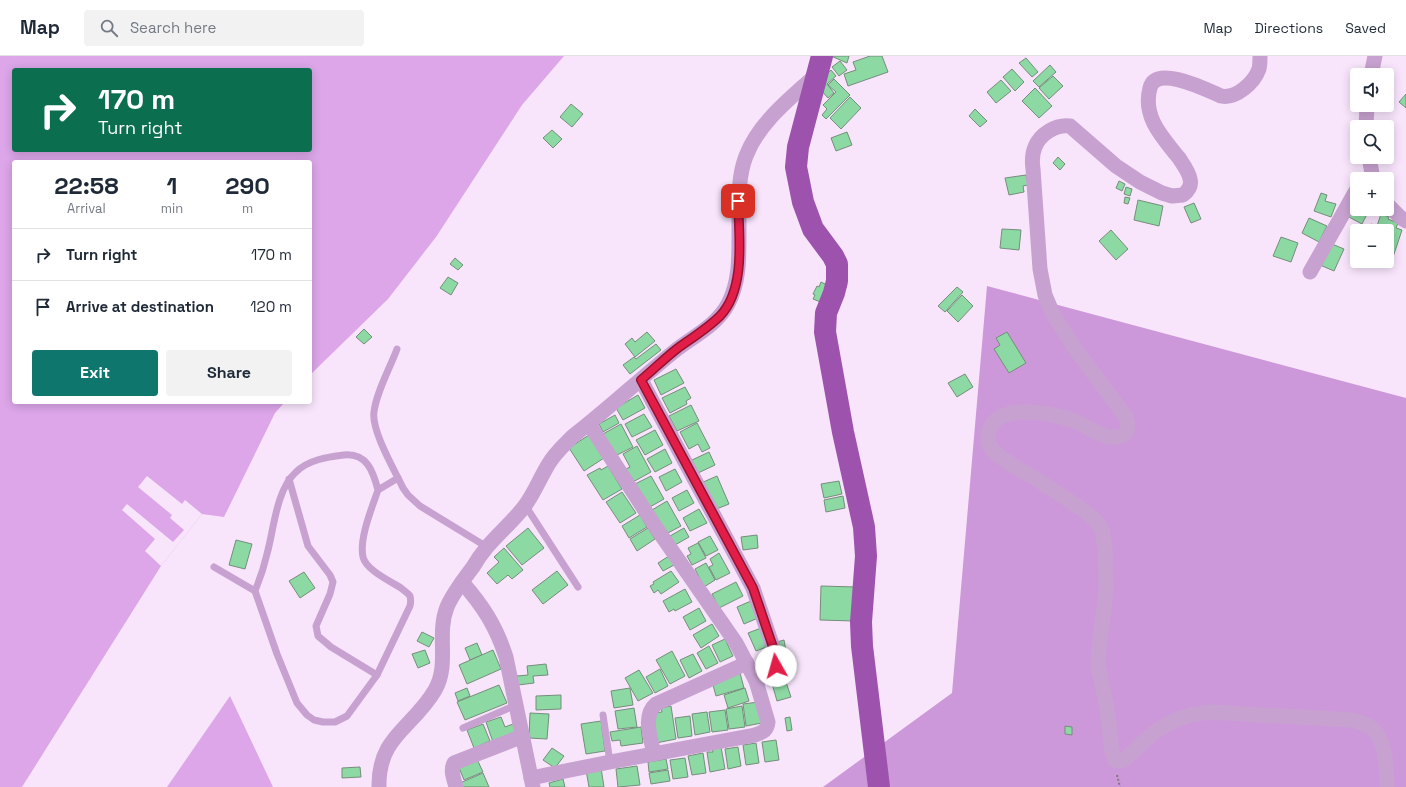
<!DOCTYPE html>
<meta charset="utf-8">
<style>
:root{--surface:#fff;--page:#f2f2f3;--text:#1f2937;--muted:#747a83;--line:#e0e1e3;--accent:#0f766e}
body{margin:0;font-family:"Space Grotesk",sans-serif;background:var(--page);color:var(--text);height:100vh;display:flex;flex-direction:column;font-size:15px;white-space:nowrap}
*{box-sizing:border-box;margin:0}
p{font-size:13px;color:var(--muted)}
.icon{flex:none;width:22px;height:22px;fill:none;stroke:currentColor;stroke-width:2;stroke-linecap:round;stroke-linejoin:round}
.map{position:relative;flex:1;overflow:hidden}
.sheet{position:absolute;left:12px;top:104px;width:300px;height:244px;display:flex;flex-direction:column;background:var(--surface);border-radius:4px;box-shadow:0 2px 10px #0003}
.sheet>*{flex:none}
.guide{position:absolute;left:12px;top:12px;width:300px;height:84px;border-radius:4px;box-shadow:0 2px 10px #0003;background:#0b6e4f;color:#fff;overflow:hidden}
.controls{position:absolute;left:1350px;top:12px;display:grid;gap:8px}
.controls a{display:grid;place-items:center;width:44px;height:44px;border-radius:4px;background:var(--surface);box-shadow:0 2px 10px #0003;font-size:20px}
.pin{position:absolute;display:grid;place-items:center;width:34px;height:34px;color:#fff;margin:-17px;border-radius:8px;box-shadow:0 2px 6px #0006}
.me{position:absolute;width:44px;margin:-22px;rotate:353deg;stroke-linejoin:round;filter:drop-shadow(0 0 3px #0008)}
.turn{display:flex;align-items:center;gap:14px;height:84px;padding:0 20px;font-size:18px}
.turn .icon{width:52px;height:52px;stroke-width:2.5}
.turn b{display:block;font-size:28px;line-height:34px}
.eta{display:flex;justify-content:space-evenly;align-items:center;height:68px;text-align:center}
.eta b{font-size:24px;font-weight:700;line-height:28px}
.cta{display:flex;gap:8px;margin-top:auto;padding:8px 20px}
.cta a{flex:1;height:46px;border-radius:4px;background:var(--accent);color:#fff;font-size:16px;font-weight:700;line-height:46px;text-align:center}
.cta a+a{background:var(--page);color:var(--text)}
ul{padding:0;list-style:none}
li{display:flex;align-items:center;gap:12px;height:52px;padding:0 20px;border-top:1px solid var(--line)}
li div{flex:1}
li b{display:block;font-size:15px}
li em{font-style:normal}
header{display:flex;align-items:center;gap:24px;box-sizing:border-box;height:56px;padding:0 20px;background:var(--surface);border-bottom:1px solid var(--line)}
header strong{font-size:19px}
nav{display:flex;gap:22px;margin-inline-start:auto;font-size:14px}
.search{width:280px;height:36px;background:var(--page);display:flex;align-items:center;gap:10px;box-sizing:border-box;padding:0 14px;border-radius:4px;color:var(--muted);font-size:15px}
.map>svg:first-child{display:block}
.forest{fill:#cc98d9}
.water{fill:#dca6e9;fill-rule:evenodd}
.pier{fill:#f8e5fc}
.building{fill:#8cd9a3;stroke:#768d7b}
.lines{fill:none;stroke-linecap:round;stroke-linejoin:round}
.path{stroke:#837686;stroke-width:2;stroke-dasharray:2 2;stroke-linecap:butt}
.service{stroke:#c7a2d0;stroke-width:7}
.minor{stroke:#c7a2d0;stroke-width:15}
.trunk{stroke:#9d53ae;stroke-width:22}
.route-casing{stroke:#92132f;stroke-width:10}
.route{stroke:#e11d48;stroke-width:7}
</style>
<header>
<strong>Map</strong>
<div class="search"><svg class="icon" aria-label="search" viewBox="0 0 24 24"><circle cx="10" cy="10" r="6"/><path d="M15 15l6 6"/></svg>Search here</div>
<nav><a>Map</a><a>Directions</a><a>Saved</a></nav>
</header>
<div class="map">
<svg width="1406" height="731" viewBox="0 0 1406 731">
<rect width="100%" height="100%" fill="#f8e5fc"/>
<path class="forest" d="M987,230L1406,342V731H823L952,637Z"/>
<g class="water">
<path d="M0,0H564L522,49L436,181L388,243L310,319V106H14V346H285L275,357L224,461L202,458L161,510L22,731H0ZM14,14H310V94H14Z"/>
<path d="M230,640L273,731H167Z"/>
</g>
<path class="pier" d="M147,420L182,448L185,444L202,458L161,510L145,495L155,483L122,454L127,448L173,486L184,474L170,462L172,459L138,431Z"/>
<g class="building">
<path d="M831,0H849L847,7Z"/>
<path d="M870,0H882L888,16L848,30L844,18L856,14L853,6Z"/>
<path d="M1026,2L1038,16L1032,21L1019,7Z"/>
<path d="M840,5L847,14L839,20L832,11Z"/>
<path d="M1050,9L1056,16L1039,31L1033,25Z"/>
<path d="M1012,13L1024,26L1015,35L1003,21Z"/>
<path d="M831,14L836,20L827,28L834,37L828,42L820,33V25Z"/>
<path d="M1053,20L1063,30L1049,43L1039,32Z"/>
<path d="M834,23L850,39L826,63L822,59L827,53L823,49L836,36L828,29Z"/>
<path d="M1001,24L1011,35L996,47L987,36Z"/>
<path d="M1035,32L1052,50L1039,62L1022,45Z"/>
<path d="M1406,38V52L1399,46Z"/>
<path d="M850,41L861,52L841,73L830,62Z"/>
<path d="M571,48L583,58L572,71L560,61Z"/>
<path d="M975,53L987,65L980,71L969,60Z"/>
<path d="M552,74L562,83L553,92L543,82Z"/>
<path d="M847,76L852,89L836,95L831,82Z"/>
<path d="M1058,101L1065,108L1060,114L1053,107Z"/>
<path d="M1026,119L1028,129L1023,130L1024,136L1009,139L1005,122Z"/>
<path d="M1119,125L1125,128L1122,135L1116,132Z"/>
<path d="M1126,131L1132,133L1130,140L1124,138Z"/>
<path d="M1321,137L1327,139L1325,145L1336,148L1331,161L1314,155Z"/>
<path d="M1125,141L1130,142L1128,148L1124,147Z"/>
<path d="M1138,144L1163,150L1159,170L1134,164Z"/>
<path d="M1194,147L1201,163L1191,167L1184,151Z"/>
<path d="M1353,153L1366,160L1362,168L1349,161Z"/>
<path d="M1381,158L1389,161L1388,163L1398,167L1396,172L1402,174L1392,204L1387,202V175H1369L1371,168L1377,170Z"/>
<path d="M1309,162L1327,170L1319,186L1302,177Z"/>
<path d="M1002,173L1021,174L1019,194L1000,192Z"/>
<path d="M1111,174L1128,193L1116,204L1099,185Z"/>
<path d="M1281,181L1298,187L1291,206L1273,200Z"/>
<path d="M1332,188L1344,193L1334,215L1320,209Z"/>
<path d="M455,202L463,209L458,214L450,208Z"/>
<path d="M448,221L458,227L451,239L440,232Z"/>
<path d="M821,226L831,231L823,247L813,243L815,239L813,238L817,230L819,231Z"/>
<path d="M957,231L963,236L945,256L938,250Z"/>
<path d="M962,239L973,250L958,266L947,255Z"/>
<path d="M364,273L372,281L364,288L356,281Z"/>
<path d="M647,276L655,285L635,301L625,288L632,282L635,286Z"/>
<path d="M1007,276L1026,307L1009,317L994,293L1000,289L996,282Z"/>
<path d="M656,288L661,294L630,318L623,309L634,301L636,303Z"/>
<path d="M676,313L684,327L661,339L654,324Z"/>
<path d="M965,318L973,331L957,341L948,327Z"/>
<path d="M685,331L691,342L686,345L687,348L670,357L662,342Z"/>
<path d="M638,339L645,352L623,364L616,352Z"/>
<path d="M691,349L699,365L677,375L669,360Z"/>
<path d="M644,358L652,371L632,381L625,368Z"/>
<path d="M615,359L619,367L603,376L599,368Z"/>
<path d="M697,367L710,392L702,396L698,388L689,393L680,376Z"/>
<path d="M621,368L633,391L615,400L603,378Z"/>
<path d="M655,374L663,389L645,399L636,384Z"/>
<path d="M589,379L604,402L584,415L569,392Z"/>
<path d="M637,390L651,416L631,427L624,414L630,411L623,398Z"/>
<path d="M665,393L672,407L655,416L647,403Z"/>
<path d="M709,396L715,409L698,417L692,404Z"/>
<path d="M608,410L622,433L603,444L587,419L600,412L601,414Z"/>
<path d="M675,413L682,426L666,435L659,421Z"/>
<path d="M651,420L664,443L648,452L635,428Z"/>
<path d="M717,420L729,448L714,454L701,427Z"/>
<path d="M839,425L842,438L824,442L821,428Z"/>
<path d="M687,434L694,447L679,455L672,442Z"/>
<path d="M622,436L636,457L620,467L606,446Z"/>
<path d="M843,440L845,452L826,456L824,444Z"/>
<path d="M667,445L681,470L666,478L652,454Z"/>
<path d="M699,453L707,467L690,475L683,462Z"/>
<path d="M640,459L647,471L629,482L622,470Z"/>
<path d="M528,472L544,492L522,509L506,490Z"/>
<path d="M648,472L655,483L637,495L630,483Z"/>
<path d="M684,472L689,481L675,489L670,480Z"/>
<path d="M757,479L758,492L743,494L741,481Z"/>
<path d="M710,480L718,494L706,500L698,486Z"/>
<path d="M236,484L252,488L245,513L229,509Z"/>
<path d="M698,487L706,502L692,509L687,500L691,498L688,492Z"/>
<path d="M504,492L523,514L512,523L508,519L497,528L487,517L499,506L494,501Z"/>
<path d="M719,497L730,517L716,524L709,511L713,509L710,503Z"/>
<path d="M669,500L674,509L663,515L658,507Z"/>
<path d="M706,507L715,524L704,531L695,513Z"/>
<path d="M557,515L568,529L543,548L532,534Z"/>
<path d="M671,515L679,526L661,538L658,534L654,537L650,530L654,528L653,526Z"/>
<path d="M304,516L315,532L300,542L289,525Z"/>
<path d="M736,526L743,540L719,552L712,538Z"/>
<path d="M821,530L856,531L854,565L820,564Z"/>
<path d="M685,533L692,546L675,555L674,553L669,556L663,545Z"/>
<path d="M751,545L758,562L744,568L737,551Z"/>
<path d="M699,552L706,565L690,574L683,561Z"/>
<path d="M712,568L719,580L701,592L693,579Z"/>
<path d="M761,572L769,590L756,595L748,577Z"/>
<path d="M422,576L434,582L429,591L417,585Z"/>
<path d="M725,583L733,600L720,606L712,589Z"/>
<path d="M784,584L786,595L779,597L777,586Z"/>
<path d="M477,587L482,599L470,604L465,592Z"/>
<path d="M709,590L718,607L706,613L697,597Z"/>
<path d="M425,594L430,607L418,612L412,598Z"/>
<path d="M493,594L501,613L467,628L459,609Z"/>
<path d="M672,595L685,620L670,628L656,604Z"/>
<path d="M693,598L702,615L689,622L680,604Z"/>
<path d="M546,608L548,619L533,620L534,627L518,629L517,620L528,619L527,610Z"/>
<path d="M660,613L668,630L655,637L646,621Z"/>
<path d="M639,614L653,637L638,645L625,622Z"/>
<path d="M740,617L744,632L716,640L713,629Z"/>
<path d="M784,620L791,641L777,645L771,624Z"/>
<path d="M499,629L507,647L465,664L457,646Z"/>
<path d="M467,632L470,640L458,645L455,637Z"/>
<path d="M630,632L633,649L614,652L611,635Z"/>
<path d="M745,632L749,645L728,652L724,639Z"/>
<path d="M561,639V653L536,654V640Z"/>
<path d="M759,646L762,667L746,670L743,648Z"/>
<path d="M671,650L676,683L656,687L654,657L662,656L661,652Z"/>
<path d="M742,650L745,671L729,673L726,653Z"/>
<path d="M634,652L637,671L618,673L615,655Z"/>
<path d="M725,654L728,674L712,676L709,656Z"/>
<path d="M707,656L710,676L695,679L692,658Z"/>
<path d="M530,657L549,658L547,683L529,682Z"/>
<path d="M690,660L692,680L678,682L675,662Z"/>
<path d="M501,661L505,671L513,668L518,680L494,689L486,666Z"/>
<path d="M790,661L792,674L787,675L785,662Z"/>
<path d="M601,665L605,695L586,698L581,668Z"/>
<path d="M483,668L490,685L474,692L467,674Z"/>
<path d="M1065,670L1072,671V679L1065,678Z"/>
<path d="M641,671L643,687L621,690L620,684L612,685L610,676Z"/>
<path d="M776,684L779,704L765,706L762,686Z"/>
<path d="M756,687L759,707L746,709L743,689Z"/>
<path d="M721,691L725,713L710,716L707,696H713L712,692Z"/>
<path d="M738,691L741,710L728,713L725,693Z"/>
<path d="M552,692L564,700L555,712L543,704Z"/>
<path d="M703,697L706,717L692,719L688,700Z"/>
<path d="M476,701L483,716L464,724L458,709Z"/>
<path d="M685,702L688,721L673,723L670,704Z"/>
<path d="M666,703L668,713L649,716L648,706Z"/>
<path d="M637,710L640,729L618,731L616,713Z"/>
<path d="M360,711L361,721L342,722V712Z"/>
<path d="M601,712L604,731H589L586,714Z"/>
<path d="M668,714L670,725L651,728L649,717Z"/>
<path d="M483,717L489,731H462L460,727Z"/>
<path d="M563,723L565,731H550L549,727Z"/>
</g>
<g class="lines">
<path class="path" d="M1117,719L1120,731"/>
<g class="service">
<path d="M397,293C390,312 376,337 374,356C371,374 395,415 403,432L408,439L420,450L487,491"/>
<path d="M289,423L308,490L330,519L333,526L330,538L316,570L318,580L331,591L377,619"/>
<path d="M378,434C373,415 367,397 344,399C327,401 308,404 296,416C276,434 274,473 267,498C264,511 260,523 255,535L277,598L297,647L307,659L314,664L323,666H335L347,660L377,619L410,550C411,546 411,544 410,540C408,537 404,535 401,532C390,525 366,514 363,501C359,482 372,452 378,434L398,422"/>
<path d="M525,449L578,531"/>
<path d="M214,511L255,535"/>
<path d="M603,659L610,706"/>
<path d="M463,672L516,649"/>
</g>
<g class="minor">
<path d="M1260,0C1260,4 1260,9 1259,13C1254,27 1236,43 1221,40C1207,34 1156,8 1150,32C1142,61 1163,82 1179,102C1183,108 1189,116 1190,123C1192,130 1188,135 1183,139L1172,140L1162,137L1140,126L1116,110L1070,70C1056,68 1040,78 1035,91C1032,98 1032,106 1033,113L1040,213L1045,239L1053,258L1076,294L1126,361C1129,370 1129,380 1117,381C1102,383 1086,369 1072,364C1053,358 1005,347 992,369C988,375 986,385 991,392C997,401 1022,415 1033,421C1051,433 1069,444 1086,456L1098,467L1102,474L1105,492L1106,535L1099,592L1098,610L1107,652L1112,695L1115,704L1121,705L1125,703C1134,696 1142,687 1150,680C1168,665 1188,658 1210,656L1352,664C1360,666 1368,668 1374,674C1386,686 1387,715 1387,731"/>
<path d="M1371,19L1375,0"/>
<path d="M1366,71L1367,49"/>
<path d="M1369,101L1373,123"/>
<path d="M1387,148L1400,161L1406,165"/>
<path d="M1310,216L1357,133"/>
<path d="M641,324L753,532L776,600C778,614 767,618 756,625"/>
<path d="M462,526C483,550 496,570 506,601L533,731"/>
<path d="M654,698C651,682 642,660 656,648L747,607"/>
<path d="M531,722L610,706L755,679C763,676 767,675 768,666L756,625L736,587L657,473L589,368"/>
<path d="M379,731C378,680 413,672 435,634C450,608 436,579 447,551C453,537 464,523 473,511C477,504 482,497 487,491C499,477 513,465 524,451C534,438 540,422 548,409C554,398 563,390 572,381C608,353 641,322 676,294C694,280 717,269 728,248C740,225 739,200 739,174C739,150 737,123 746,100C759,66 791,42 817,18"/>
<path d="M456,731C454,723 450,715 454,707L523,680"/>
</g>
<path class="trunk" d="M822,0L798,91L796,111L803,146L813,173L833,200L837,208V225L834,237L826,257L825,276L843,376L864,471L866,500L861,566L862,590L879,731"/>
</g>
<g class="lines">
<defs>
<path id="route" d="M738,145C739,180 746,233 720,260C708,272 692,282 678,292C665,302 654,313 641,324L753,532L776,600L777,606L776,610"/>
</defs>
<use href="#route" class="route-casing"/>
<use href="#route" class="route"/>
</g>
</svg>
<div class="controls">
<a><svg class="icon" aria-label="sound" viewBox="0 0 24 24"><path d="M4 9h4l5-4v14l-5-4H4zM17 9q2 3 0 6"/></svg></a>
<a><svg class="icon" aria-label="search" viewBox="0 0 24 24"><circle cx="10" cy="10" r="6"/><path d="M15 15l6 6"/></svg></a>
<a>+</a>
<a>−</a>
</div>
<div class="pin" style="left:738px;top:145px;background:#d93025"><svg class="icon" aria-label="arrive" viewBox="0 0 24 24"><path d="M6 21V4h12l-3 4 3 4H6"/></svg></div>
<svg class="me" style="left:776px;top:610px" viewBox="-20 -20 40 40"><circle r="19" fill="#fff"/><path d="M0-13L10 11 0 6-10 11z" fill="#e11d48"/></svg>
<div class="guide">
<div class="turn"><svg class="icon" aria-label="right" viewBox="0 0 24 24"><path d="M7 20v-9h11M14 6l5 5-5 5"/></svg><div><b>170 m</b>Turn right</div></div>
</div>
<section class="sheet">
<div class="eta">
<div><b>22:58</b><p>Arrival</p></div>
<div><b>1</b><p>min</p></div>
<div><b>290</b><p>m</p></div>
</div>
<ul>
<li><svg class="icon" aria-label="right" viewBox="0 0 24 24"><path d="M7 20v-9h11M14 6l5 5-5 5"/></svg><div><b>Turn right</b></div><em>170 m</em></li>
<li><svg class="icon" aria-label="arrive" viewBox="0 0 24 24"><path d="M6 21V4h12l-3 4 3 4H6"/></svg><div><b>Arrive at destination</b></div><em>120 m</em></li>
</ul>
<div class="cta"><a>Exit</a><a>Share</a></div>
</section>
</div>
